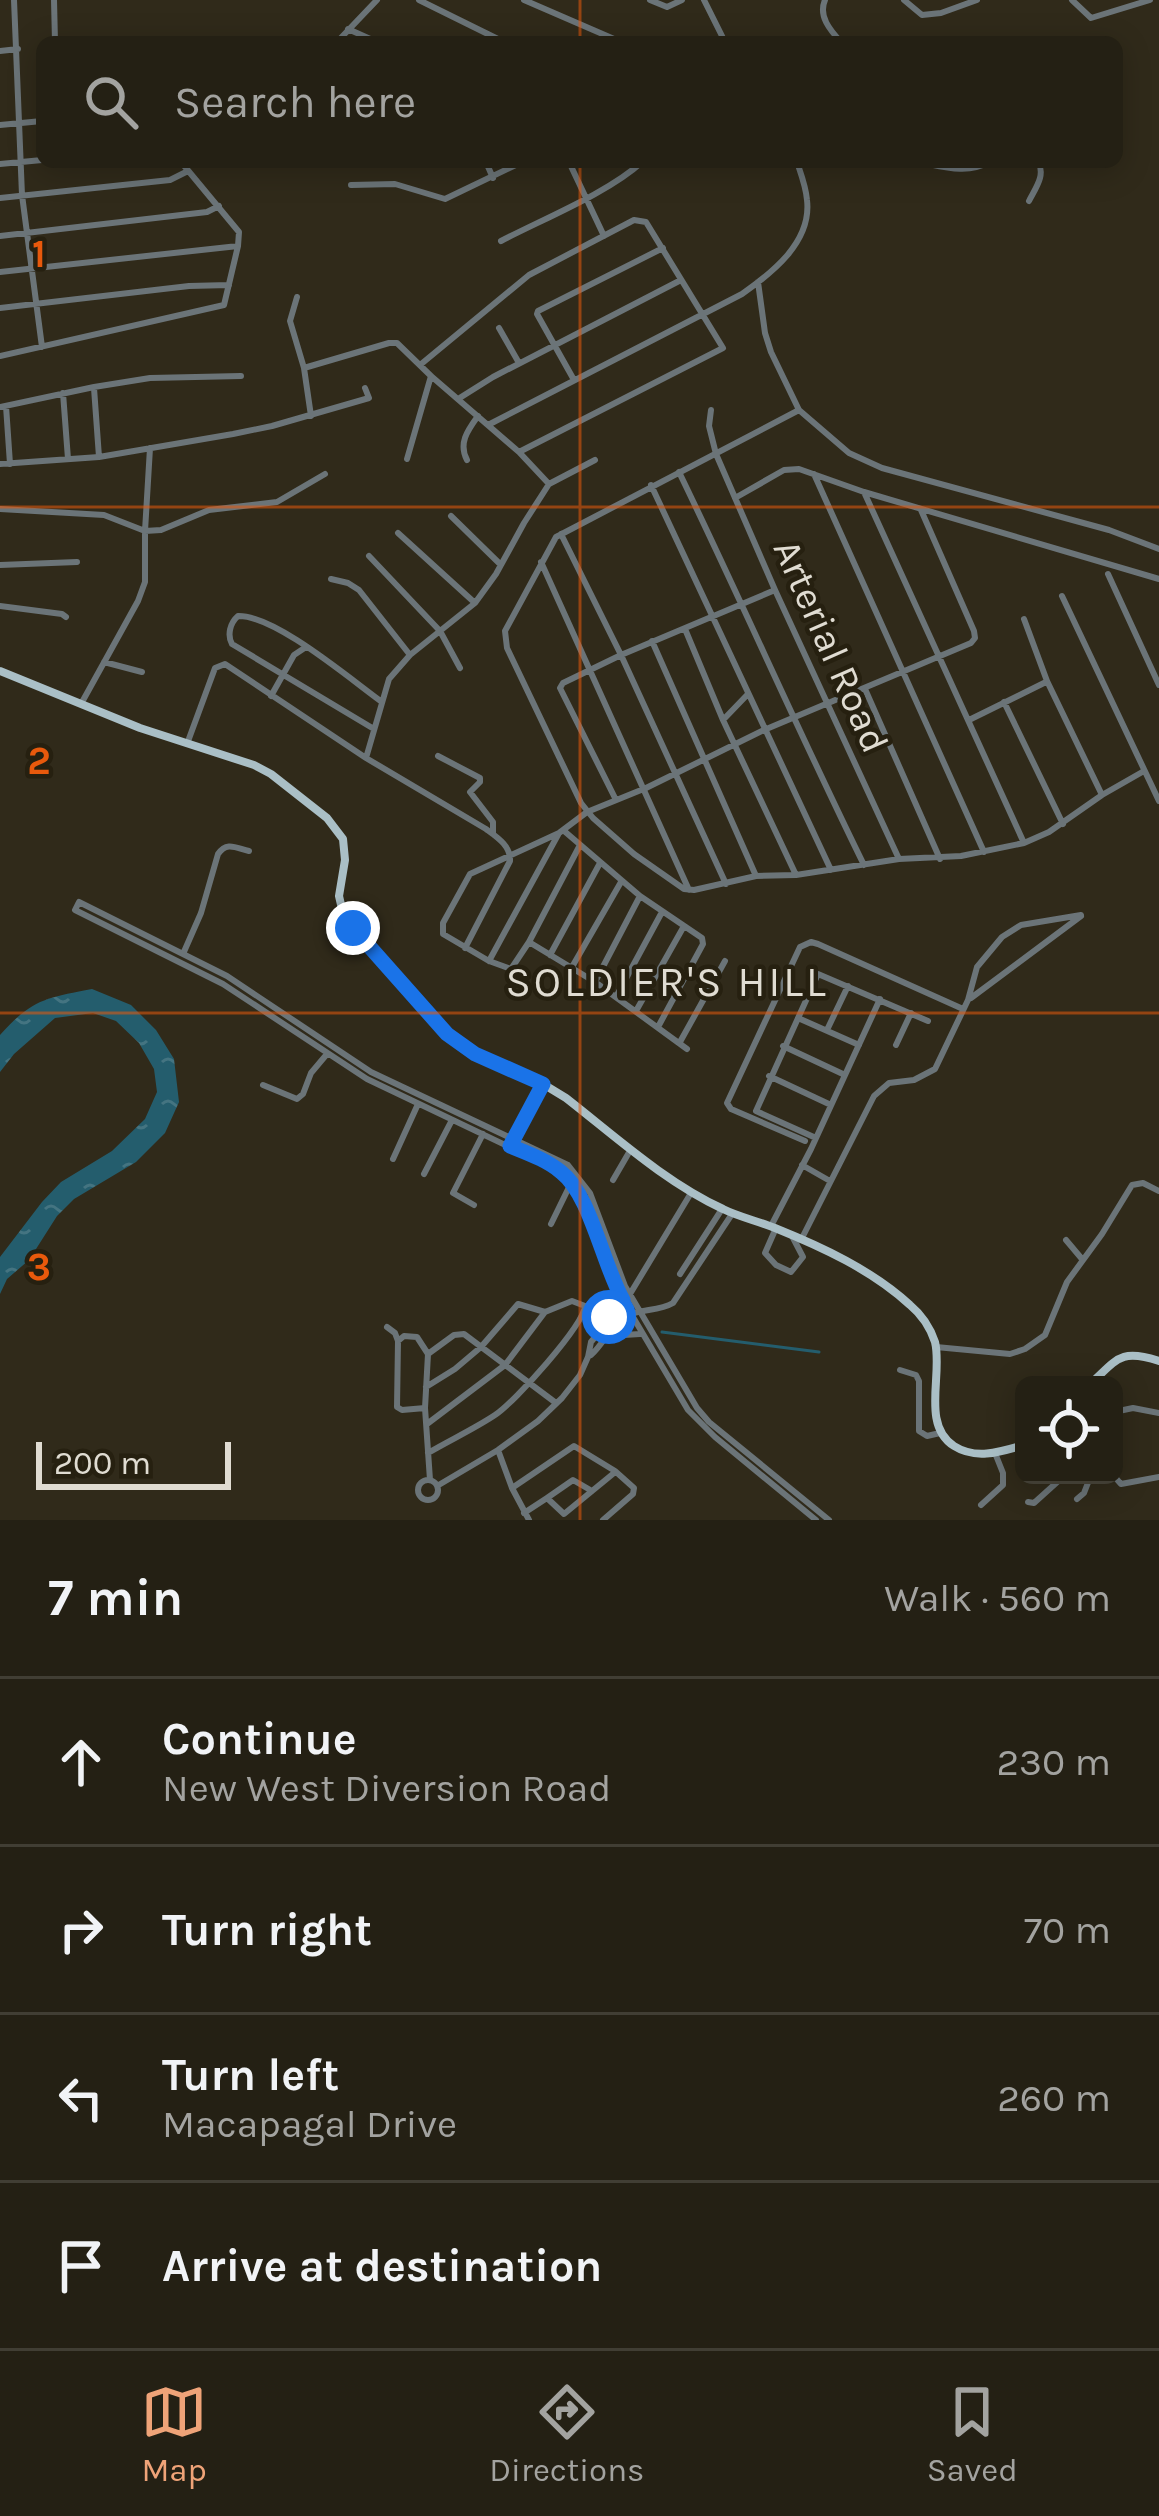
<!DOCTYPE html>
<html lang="en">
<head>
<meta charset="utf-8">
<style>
	body { margin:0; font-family:Karla,sans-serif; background:#2c281d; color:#f1f3f6 }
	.controls { position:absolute; right:36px; bottom:36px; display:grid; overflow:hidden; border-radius:18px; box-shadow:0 6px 30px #0003 }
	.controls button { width:108px; height:108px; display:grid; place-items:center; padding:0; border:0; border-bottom:3px solid #413e34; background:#242014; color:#f1f3f6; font:60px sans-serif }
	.scale { position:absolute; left:36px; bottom:30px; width:195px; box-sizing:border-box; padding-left:12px; border:6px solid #e0dcd2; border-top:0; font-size:33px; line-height:42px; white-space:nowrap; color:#e0dcd2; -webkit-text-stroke:9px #262010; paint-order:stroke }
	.stop { position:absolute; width:36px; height:36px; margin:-27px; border:9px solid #1a73e8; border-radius:50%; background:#fff }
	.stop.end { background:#1a73e8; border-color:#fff; box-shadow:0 3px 12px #0008 }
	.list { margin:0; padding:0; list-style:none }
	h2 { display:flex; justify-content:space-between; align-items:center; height:156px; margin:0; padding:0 48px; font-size:51px }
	h2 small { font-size:39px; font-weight:400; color:#a3a3a0 }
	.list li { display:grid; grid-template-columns:78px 1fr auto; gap:36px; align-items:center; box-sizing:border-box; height:168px; padding:0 48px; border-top:3px solid #413e34 }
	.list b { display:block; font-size:45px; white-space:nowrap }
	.list p { margin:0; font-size:39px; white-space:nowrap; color:#a3a3a0 }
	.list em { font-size:39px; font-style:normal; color:#a3a3a0 }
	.icon { flex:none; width:66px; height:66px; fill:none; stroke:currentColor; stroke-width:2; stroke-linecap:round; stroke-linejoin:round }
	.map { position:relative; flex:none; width:1159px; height:1520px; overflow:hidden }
	.search { position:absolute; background:#242014; box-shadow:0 6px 30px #0003; left:36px; right:36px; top:36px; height:132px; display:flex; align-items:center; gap:30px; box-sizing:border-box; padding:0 42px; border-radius:18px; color:#a3a3a0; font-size:45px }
	.sheet { height:828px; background:#242014 }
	nav { display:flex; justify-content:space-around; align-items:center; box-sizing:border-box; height:168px; border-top:3px solid #413e34; background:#242014; font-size:33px; color:#a3a3a0 }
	nav a { display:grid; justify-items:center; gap:6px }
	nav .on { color:#efa378 }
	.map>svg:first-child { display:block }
	.water { fill:url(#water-ripples) }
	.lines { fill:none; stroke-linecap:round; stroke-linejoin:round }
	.stream { stroke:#245d6d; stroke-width:3 }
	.minor { stroke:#6b7478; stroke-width:6 }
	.major { stroke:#aabfc6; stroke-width:8 }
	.route { stroke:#1a73e8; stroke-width:15 }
	.grid { fill:none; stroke:#e8590c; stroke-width:3; stroke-opacity:0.55 }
	.labels { text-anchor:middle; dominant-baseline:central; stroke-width:9; stroke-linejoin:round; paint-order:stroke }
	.street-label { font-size:39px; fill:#e0dcd2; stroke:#262010 }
	.neighbourhood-label { font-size:42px; letter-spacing:3px; fill:#e0dcd2; stroke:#262010 }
	.grid-label { font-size:39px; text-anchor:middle; font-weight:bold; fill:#e8590c; stroke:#262010; stroke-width:9; stroke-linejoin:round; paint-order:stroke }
</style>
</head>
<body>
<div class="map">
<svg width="1159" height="1520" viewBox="0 0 1159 1520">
	<defs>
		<pattern id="water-ripples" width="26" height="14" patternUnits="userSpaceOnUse" patternTransform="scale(3)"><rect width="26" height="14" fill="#245d6d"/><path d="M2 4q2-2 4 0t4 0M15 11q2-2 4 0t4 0" fill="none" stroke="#447481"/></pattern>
	</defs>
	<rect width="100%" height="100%" fill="#302a1a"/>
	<path class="water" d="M 92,989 L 131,1005 L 156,1030 L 174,1059 L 179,1102 L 165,1133 L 136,1162 L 74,1199 L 57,1216 L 29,1260 L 7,1279 L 0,1294 L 0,1257 L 42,1202 L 61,1182 L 112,1151 L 145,1119 L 157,1092 L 154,1069 L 139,1043 L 116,1021 L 93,1013 L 55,1018 L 14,1054 L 0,1072 L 0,1035 C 32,999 46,998 92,989 Z"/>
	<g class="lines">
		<path class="stream" d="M 662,1332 L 819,1352"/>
		<path class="minor" d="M 14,0 L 22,195 L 42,347
			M 54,0 L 55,42
			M 419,0 L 504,42
			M 524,0 L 621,42
			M 650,0 L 667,7 L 682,0
			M 704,0 L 725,42
			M 825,0 C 818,16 830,30 841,42
			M 904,0 L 922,15 L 941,13 L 977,0
			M 1072,0 L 1091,18 L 1150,0
			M 348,29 L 377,42
			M 337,42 L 377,0
			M 0,51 L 18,49
			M 0,125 L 42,121
			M 486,162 L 493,178
			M 569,162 L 604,236
			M 919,162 C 941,166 968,175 988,162
			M 0,164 L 42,160
			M 351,185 L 395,184 L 445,199 L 522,162
			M 0,198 L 170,180 L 188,171
			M 1029,201 C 1035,189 1046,175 1038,162
			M 0,236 L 207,212 L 219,206
			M 501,241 C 543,219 608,193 642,162
			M 0,272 L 238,246
			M 758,282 L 765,333 L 771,352 L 799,410 L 556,537 L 505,631 L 507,648 L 581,803 L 593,818 L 634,854 L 684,889 L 694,890 L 756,876 L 796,875 L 899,859 L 961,856 L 1024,843 L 1049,832 L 1102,795 L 1144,771
			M 297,297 L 290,321 L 304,368 L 311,416
			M 0,308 L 189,286 L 229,285
			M 499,328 L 519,363
			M 0,356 L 224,305 L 238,246 L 239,232 L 181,162
			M 420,365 L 529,275 L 634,220 L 646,222 L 723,348 L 519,452
			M 304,368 L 389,343 L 397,343 L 431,376 L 519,452 L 549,484
			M 574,380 L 537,314 L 538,311 L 663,248
			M 94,388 L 99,457
			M 63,393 L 68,459
			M 458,399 L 493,377 L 681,280
			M 6,406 L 10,464
			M 0,407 L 94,387 L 150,378 L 241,376
			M 711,410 L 709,426 L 716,454 L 775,590 L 899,859
			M 799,410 L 849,453 L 882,468 L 1109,530 L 1159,549
			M 488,425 L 742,294 C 772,273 812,242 807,200 C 806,187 801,174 797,162
			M 407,459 L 431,376
			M 467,460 C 458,443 468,430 478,416
			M 0,464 L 99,457 L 233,434 L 272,426 L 369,398 L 365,388
			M 679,472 C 742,602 800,735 864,865
			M 814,474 L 984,852
			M 651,485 L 831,870
			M 864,492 L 1024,843
			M 735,498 L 784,470 L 799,469 L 864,492 L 1159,579
			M 0,509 L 104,515 L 145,531 L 161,530 L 209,510 L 277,502 L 325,474
			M 451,516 L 501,565
			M 398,533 L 475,603
			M 561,534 L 621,655 L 726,884
			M 369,556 L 440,631 L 460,668
			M 541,562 L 689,890
			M 0,565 L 77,562
			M 1108,574 L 1159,685
			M 331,579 L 348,583 L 359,590 L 410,655
			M 1062,596 L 1159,801
			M 0,606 L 62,614 L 66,617
			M 1024,619 L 1047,681 L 1102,795
			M 685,629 L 723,720 L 796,875
			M 652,641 L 756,876
			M 104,662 L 142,672
			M 865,689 L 940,859
			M 271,696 L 294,655 L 306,647
			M 1004,702 L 1063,824
			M 81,704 L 138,601 L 145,582 L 145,531 L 150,448
			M 723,720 L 748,694
			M 969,720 L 1046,682
			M 374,729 L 232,644 C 227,635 230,623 238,616 C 275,615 350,679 382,702
			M 187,744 L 215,668 L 225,664 L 366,758 L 486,829 C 497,837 511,846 510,861 L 465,948
			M 438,756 L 480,778 L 480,782 L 470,792 L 493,822 L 493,834
			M 366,758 L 389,679 L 410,655 L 475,603 L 496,574 L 524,523 L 549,484 L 595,460
			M 616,800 L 560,688 L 563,683 L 621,655 L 775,590
			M 563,830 L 640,896 L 702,938 L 703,944 L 658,1027
			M 580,845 L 529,942 L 511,969 L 489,961 L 443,934 L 443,923 L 470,874 L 559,833 L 587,812 L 646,788 L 764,730 L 971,643 L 975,638 L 974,631 L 921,510
			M 529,942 L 595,982 L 687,1049
			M 183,954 L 201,913 L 218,854 C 227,841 236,848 249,851
			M 550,955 L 600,863
			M 489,961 L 559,833
			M 572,967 L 621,882
			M 595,982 L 640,896
			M 616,997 L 662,912
			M 971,998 L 1081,916
			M 636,1011 L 684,926
			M 798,1018 L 859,1045
			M 827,1030 L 848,986
			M 680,1042 L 725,961
			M 896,1045 L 911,1013
			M 783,1046 L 845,1075
			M 769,1076 L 831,1105
			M 263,1085 L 297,1099 L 303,1094 L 311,1073 L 327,1054
			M 816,1138 L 756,1111 L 818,974 L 928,1021
			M 513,1139 L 543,1084
			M 805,1141 L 731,1109 L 727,1103 L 800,947 L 811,942 L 818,944 L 963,1009
			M 393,1159 L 418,1104
			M 802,1165 L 830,1181
			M 424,1174 L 452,1120
			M 613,1180 L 631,1149
			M 474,1205 L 453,1193 L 483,1134
			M 551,1224 L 572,1181
			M 771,1226 L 811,1149 L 880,999
			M 776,1228 L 765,1253 L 776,1265 L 791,1272 L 803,1257 L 792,1236
			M 801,1240 L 874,1096 L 889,1083 L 914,1080 L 935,1069 L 968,1000 L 977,967 L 1002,937 L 1021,925 L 1081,915
			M 1066,1240 L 1082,1259
			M 680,1274 L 722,1209
			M 387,1327 L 395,1333 L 398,1341 L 397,1407 L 402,1410 L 425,1408
			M 608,1336 L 640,1334
			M 398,1341 L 404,1336 L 417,1337 L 428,1354 L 425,1408 L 430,1480
			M 936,1347 L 1010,1354 L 1025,1349 L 1045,1335 L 1067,1282 L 1102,1234 L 1132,1185 L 1143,1183 L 1159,1191
			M 428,1354 L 454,1335 L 464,1334 L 556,1403
			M 591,1355 C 604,1344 610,1325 625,1317 C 639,1308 658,1312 673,1303 L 732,1214
			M 900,1370 L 916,1375 L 919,1381 L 919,1431 L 927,1436 L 940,1433
			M 426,1387 L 455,1369 L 481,1347 L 518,1304 L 545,1312 L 572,1301 L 585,1306 C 583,1326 515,1402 495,1415 C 474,1429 450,1440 428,1453
			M 1114,1412 L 1133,1408 L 1159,1413
			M 427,1424 L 505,1365 L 545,1312
			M 498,1450 L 512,1488 L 529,1520
			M 1113,1475 L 1121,1484 L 1159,1477
			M418 1490a10 10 0 1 1 20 0a10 10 0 1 1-20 0Z
			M 437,1486 L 498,1450 L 538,1421 L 562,1398 L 580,1375 L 588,1357 L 591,1342 L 630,1294 L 691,1193
			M 512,1488 L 574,1446 L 615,1471 L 634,1488 L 633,1494 L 603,1520
			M 547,1498 L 573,1480 L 592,1491
			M 1077,1499 L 1084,1493 L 1091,1475
			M 1028,1502 L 1034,1503 L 1065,1475
			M 981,1505 L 1003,1485 L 1003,1473 L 995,1453
			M 524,1513 L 547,1498 L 564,1514 L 614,1473
			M 816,1520 L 715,1437 L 688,1410 L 617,1290 L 582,1197 L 562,1172 L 367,1079 L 223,984 L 75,910 L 79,902 L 227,976 L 371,1072 L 568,1165 L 590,1193 L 625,1286 L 697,1408 L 709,1422 L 829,1520"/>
		<path class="major" d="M 0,671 L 140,728 L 254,765 L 271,774 L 327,818 L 343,839 L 345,860 L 339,896 L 342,909 L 353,928 L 447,1034 L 475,1054 L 543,1084 L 566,1098 C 616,1137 665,1182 723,1209 C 739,1217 758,1221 775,1228 C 822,1247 872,1270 910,1305 C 922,1315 930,1327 935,1342 C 943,1374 921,1425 954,1446 C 976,1460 1000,1452 1024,1445
			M 1089,1385 C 1117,1360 1119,1348 1159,1361"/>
	</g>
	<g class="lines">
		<path class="route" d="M 353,928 L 447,1034 L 475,1054 L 543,1084 L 510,1146 C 527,1153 547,1160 561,1172 C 590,1194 603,1265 623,1300 L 609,1317"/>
	</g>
	<path class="grid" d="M 580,0 L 580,42M 580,162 L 580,1520M 0,507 L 1159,507M 0,1013 L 1159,1013"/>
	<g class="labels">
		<g class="street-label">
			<text transform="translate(831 646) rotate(66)">Arterial Road</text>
		</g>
		<g class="neighbourhood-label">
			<text x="667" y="982">SOLDIER'S HILL</text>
		</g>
	</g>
	<g class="grid-label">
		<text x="39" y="267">1</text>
		<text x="39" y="774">2</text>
		<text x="39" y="1280">3</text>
	</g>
</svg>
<div class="controls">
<button><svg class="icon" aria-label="locate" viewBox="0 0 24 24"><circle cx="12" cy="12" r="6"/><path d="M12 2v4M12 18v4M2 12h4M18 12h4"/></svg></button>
</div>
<div class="scale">200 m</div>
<div class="stop" style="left:609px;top:1317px"></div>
<div class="stop end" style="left:353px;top:928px"></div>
<div class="search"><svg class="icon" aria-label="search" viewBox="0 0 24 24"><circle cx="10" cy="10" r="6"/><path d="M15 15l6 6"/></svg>Search here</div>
</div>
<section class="sheet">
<h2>7 min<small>Walk · 560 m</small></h2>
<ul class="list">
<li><svg class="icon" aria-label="ahead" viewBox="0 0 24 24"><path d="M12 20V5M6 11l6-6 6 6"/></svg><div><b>Continue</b><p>New West Diversion Road</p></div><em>230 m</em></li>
<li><svg class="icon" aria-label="right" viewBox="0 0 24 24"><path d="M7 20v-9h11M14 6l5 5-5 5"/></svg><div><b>Turn right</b></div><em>70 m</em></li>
<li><svg class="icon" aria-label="left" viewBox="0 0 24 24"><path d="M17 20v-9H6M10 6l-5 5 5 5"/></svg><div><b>Turn left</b><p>Macapagal Drive</p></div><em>260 m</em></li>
<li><svg class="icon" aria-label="arrive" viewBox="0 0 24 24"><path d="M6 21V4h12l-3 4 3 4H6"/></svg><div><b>Arrive at destination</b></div></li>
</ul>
</section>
<nav>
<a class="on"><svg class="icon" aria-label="map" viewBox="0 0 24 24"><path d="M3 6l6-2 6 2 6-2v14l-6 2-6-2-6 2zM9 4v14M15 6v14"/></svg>Map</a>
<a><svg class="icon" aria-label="directions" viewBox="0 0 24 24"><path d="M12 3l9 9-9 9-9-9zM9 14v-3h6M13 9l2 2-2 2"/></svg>Directions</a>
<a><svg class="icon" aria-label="saved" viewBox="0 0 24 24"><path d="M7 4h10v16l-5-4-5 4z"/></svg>Saved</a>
</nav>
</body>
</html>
